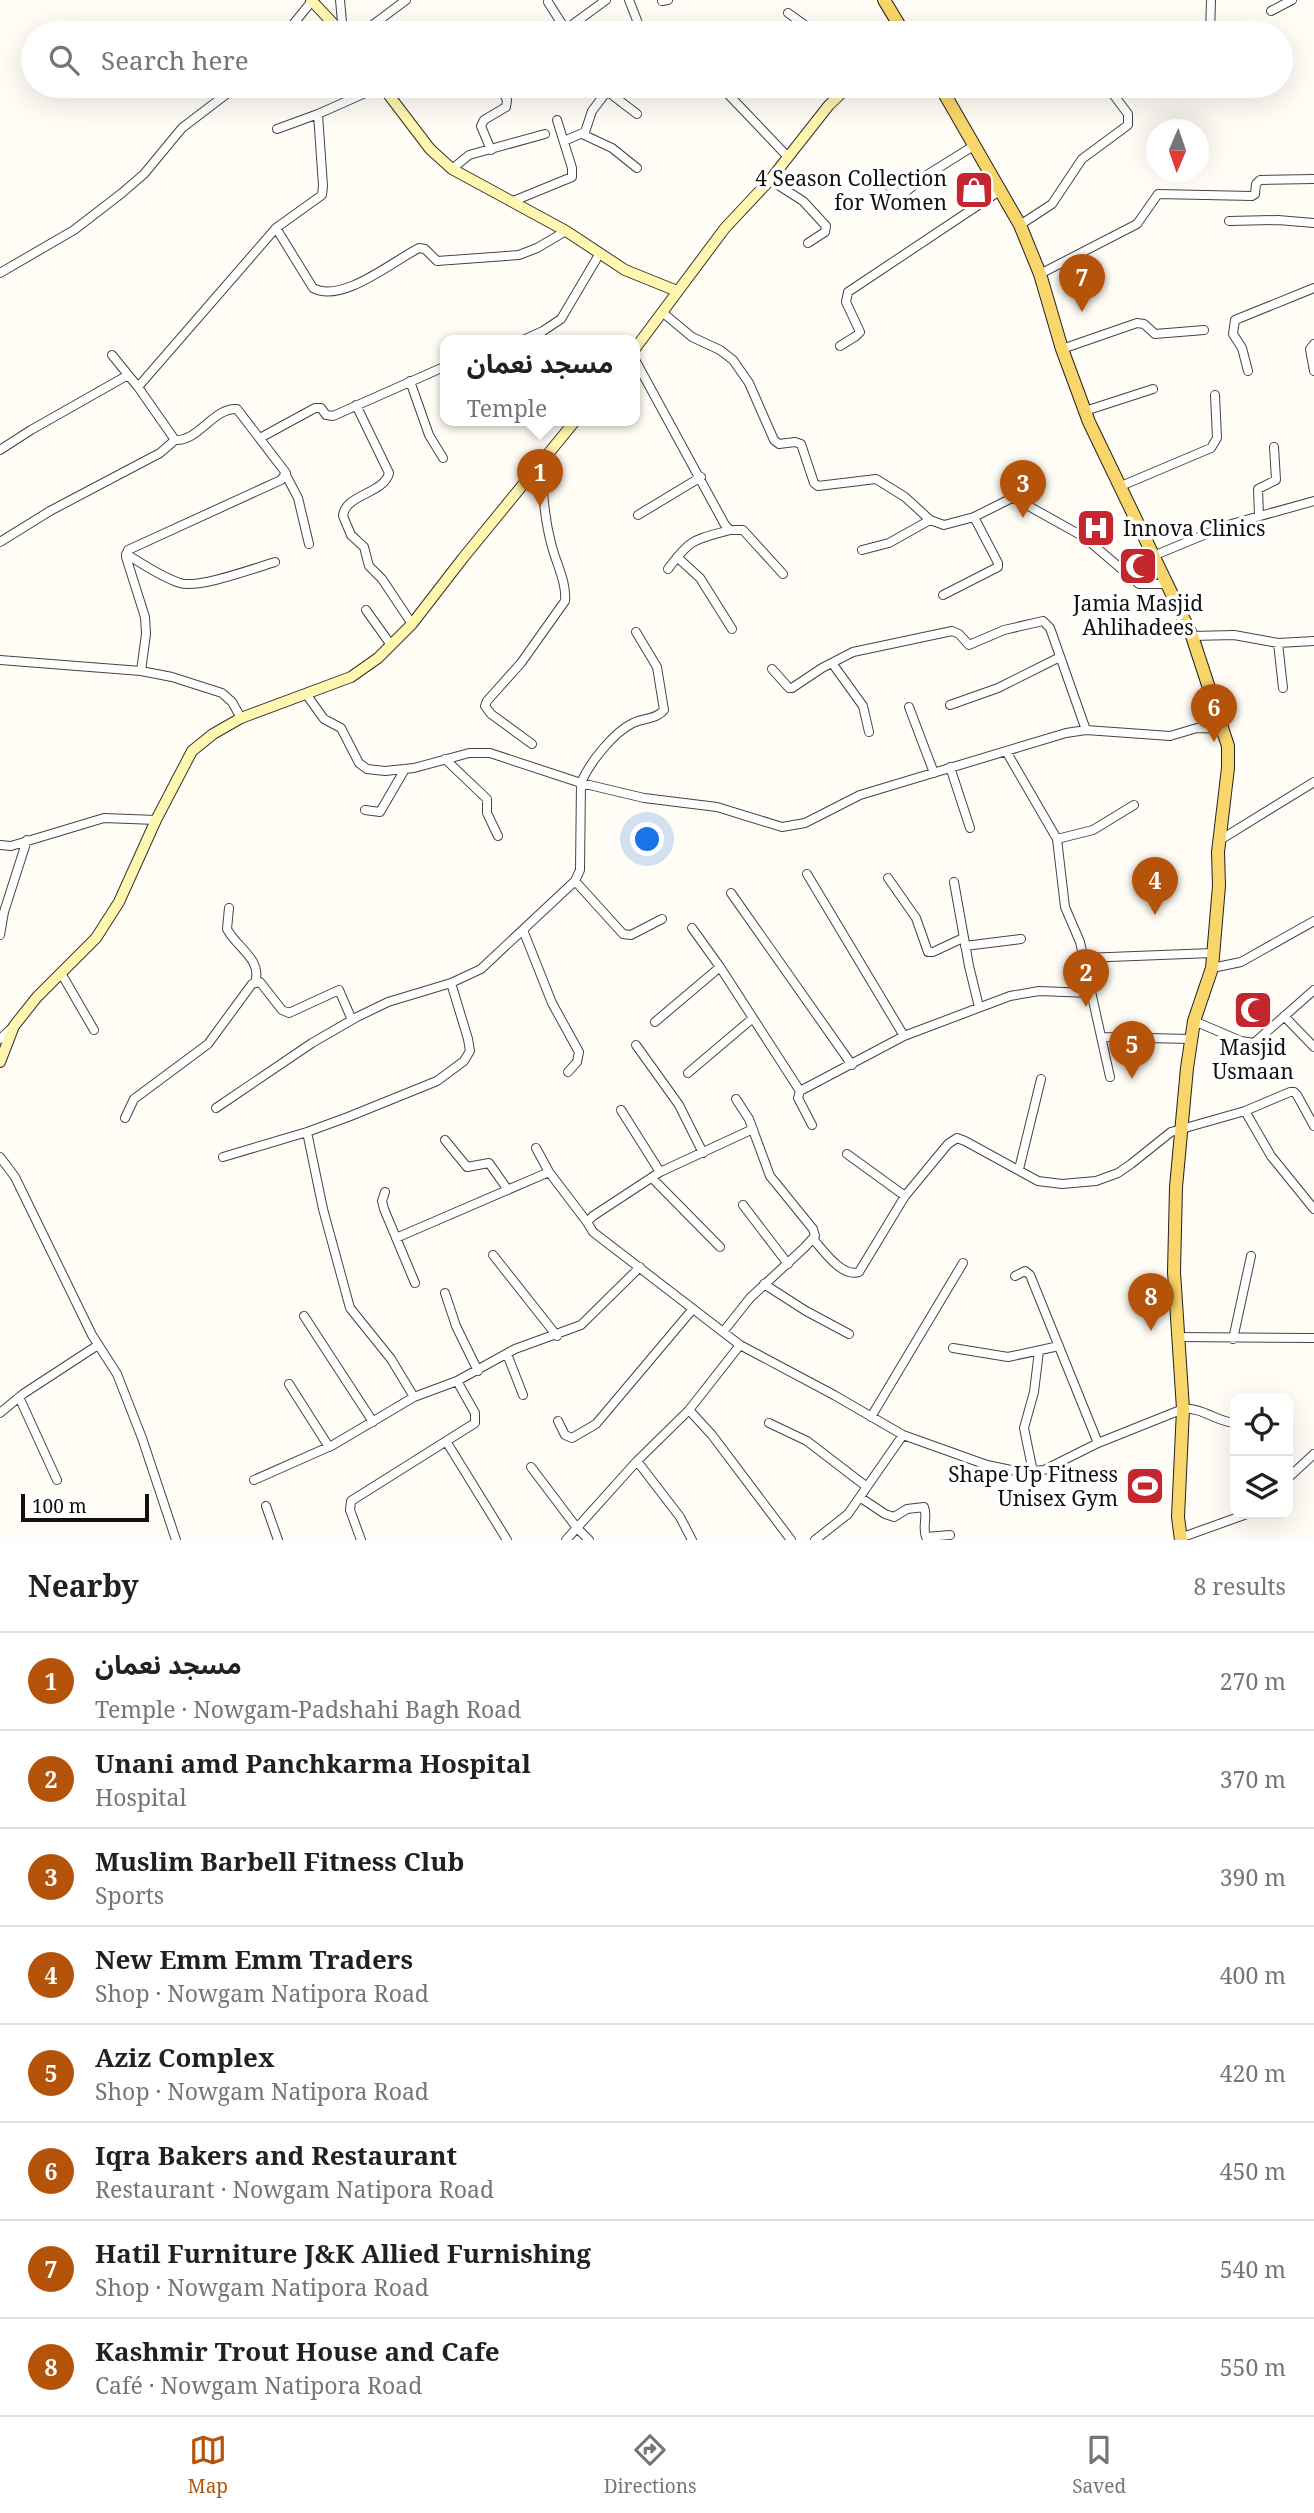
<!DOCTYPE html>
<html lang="en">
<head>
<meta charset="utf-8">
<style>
	body { margin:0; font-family:"Noto Serif","Noto Sans Arabic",serif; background:#f6f6f6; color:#202124 }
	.controls { position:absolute; right:21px; bottom:21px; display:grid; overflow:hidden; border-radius:14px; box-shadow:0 7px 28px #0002 }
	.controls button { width:63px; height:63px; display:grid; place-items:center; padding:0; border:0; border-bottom:2px solid #e0e0e0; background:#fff; color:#202124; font:35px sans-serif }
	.compass { position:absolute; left:1146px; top:119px; width:63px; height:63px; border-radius:50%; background:#fff; box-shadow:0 7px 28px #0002; rotate:182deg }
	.scale { position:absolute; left:21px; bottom:18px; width:128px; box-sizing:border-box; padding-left:7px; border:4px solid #111; border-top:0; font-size:19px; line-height:24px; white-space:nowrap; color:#111; -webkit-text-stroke:5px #fff; paint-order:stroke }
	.you { position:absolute; left:648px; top:840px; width:24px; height:24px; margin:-18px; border:5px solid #fff; border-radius:50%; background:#1a73e8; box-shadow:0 0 0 10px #1a73e833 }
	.badge { display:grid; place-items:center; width:46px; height:46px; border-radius:50%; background:#b45309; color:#fff; font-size:23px; font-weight:700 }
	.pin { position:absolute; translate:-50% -58px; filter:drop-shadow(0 2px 4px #0008) }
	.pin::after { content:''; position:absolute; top:37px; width:24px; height:21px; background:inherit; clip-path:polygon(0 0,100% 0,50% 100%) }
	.popup { position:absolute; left:440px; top:335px; width:200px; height:91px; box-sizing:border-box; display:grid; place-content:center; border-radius:14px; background:#fff; filter:drop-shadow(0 2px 5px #0005); font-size:23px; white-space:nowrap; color:#757577 }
	.popup b { font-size:26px; color:#202124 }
	.popup::after { content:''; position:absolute; left:50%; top:100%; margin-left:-14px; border:14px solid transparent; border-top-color:#fff }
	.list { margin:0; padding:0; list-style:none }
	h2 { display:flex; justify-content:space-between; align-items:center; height:91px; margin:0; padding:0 28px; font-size:30px }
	h2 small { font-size:23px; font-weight:400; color:#757577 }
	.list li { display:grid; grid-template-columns:46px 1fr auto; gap:21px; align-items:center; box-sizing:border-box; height:98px; padding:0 28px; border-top:2px solid #e0e0e0 }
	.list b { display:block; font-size:26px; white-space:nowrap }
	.list p { margin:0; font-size:23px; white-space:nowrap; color:#757577 }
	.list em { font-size:23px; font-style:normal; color:#757577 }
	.icon { flex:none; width:38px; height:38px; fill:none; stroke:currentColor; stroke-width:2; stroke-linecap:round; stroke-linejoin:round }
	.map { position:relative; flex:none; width:1314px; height:1540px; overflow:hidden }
	.search { position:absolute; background:#fff; box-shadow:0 7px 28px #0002; left:21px; right:21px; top:21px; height:77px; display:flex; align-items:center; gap:18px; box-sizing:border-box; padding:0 24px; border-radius:38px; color:#757577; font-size:26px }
	.sheet { height:875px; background:#fff }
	nav { display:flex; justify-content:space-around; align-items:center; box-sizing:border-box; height:98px; border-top:2px solid #e0e0e0; background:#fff; font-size:19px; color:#757577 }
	nav a { display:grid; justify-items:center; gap:4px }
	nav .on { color:#b45309 }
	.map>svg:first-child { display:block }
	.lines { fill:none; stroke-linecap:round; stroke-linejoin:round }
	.street-casing { stroke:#444; stroke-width:10 }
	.secondary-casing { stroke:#333; stroke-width:12 }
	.primary-casing { stroke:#222; stroke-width:14 }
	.street { stroke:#fff; stroke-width:8 }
	.secondary { stroke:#fff6b0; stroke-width:10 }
	.primary { stroke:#f9d66b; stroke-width:12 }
	.labels { text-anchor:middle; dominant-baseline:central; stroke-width:7; stroke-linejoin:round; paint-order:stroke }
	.poi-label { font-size:21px; fill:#111; stroke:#fff; text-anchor:end }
</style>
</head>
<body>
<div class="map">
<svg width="1314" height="1540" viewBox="0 0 1314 1540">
	<rect width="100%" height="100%" fill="#fffdf5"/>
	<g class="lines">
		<g class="street-casing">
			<path id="street" d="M 340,0 L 343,33
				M 629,0 L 638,23
				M 662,1 L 668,0
				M 548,2 L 567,32
				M 1271,11 L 1292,0
				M 788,13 L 816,33
				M 565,30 L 606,0
				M 286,33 L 312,1
				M 362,33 L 406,0
				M 507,33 L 511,30
				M 1210,33 L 1211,0
				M 700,86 L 706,86
				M 723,86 L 727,93 L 788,157
				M 607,91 L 637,114
				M 277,129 L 318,114 L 381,86
				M 582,134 L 612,148 L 637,168
				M 564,141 L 585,132 L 592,111 L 611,86
				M 491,150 L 481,126 L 484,120 L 506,107 L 507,100 L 499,86
				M 452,169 L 469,155 L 545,134
				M 878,173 L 894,192 L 904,193 L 927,175 L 975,145
				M 770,180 L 803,201 L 826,226 L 825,232 L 808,243
				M 511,202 L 572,177 L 572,168 L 557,120
				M 1229,221 L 1278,220 L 1314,223
				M 1020,225 L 1052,204 L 1082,159 L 1128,125 L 1128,114 L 1107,86
				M 276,228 L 313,288 C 342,304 393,261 419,248 L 425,249 L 437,261 L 519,255 L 537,248 L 566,231
				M 0,273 L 74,230 L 122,193 L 144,174 L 182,128 L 237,86
				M 1040,274 L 1137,224 L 1158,194 L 1252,196 L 1255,194 L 1256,184 L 1260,180 L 1314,179
				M 662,312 L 692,337 L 720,350 L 733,360 L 749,383 L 774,440 L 779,444 L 795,442 L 801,444 L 814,483 L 818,486 L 876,479 L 905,497 L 930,520 L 944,525 L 974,517 L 1010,499 L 1016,499 L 1084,537 L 1139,584 L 1166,584
				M 521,341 L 543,331 L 561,319 L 600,253
				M 1314,344 L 1310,349 L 1314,371
				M 840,346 L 856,336 L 860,332 L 846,302 L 848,292 L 1001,190
				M 1062,349 L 1137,323 L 1144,324 L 1155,334 L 1204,330
				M 112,355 L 138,387 L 175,440 C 198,442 214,407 237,409 L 286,473 L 281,480 L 128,550 L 126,557 L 145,617 L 146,634 L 141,671
				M 634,358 L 725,525 L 730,530 L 743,530 L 783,574
				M 1248,371 L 1242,348 L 1233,334 L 1235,320 L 1314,288
				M 410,381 L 429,435 L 443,458
				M 138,387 L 276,228 L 322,195 L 323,186 L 318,114
				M 356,405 L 389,473 C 384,494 345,494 343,516 L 351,535 L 364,547 L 369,566 L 382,579 L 412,624
				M 1085,411 L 1153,389
				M 260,438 L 315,408 L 321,408 L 326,415 L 333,416 L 446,366
				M 0,450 L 31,430 L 128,375
				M 286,475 L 298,498 L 309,544
				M 1121,486 L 1211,448 L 1217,438 L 1215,395
				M 638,515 L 701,477
				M 1259,515 L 1258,489 L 1276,480 L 1274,447
				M 0,542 L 50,511 L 160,453 L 175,440
				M 862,550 L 889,543 L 930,520
				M 126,554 C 143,564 161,577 180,583 C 198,589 255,568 275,562
				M 1153,556 L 1228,525 L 1314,501
				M 677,557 L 700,578 L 732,629
				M 668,569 C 691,538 694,540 730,530
				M 943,595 L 998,567 L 998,563 L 974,517
				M 366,610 L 391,645
				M 1192,636 L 1234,635 L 1278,643 L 1314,641
				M 1278,643 L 1283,688
				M 0,660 L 141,671 L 172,677 L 222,693 L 232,702 L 241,718
				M 832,663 L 863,706 L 869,732
				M 772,669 L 789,688 L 792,688 L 822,668 L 853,652 L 952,631 L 959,634 L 969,645 L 1004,630 L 1043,621 L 1050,628 L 1086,730
				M 306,694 L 324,719 L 341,728 L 359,763 L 367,769 L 385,771 L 414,768 L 469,753 L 490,753 L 581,783 L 644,798 L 717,807 L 782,827 L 805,823 L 860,795 L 1066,733 L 1086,730 L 1170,736 L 1197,728 L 1223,729
				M 950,705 L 998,688 L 1060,657
				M 909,707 L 934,773
				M 532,744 L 491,714 L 485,706 L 487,701 L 521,663 L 565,601 C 567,582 555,561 551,543 C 544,516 542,489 542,461
				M 1006,751 L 1057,839 L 1065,907 L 1080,942 L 1110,1077
				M 445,759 L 487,799 L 487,813 L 498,836
				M 950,767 L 970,828
				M 365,810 L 380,812 L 405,769
				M 1057,839 L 1093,830 L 1134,805
				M 1220,840 L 1314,782
				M 0,845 L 11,846 L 104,818 L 156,820
				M 807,874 L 904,1036
				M 888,878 L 916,918 L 928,952 L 933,952 L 963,938
				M 575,881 L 623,934 L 631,935 L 662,919
				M 954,882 L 969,966 L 979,1007
				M 731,893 L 852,1065
				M 229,908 L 227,929 C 236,947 263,960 255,982
				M 692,928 L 720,967 L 800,1091
				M 523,930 L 552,1003 L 579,1052 L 577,1062 L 568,1072
				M 0,935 L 4,912 L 27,840
				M 965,946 L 1021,939
				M 1084,958 L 1212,953
				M 1212,968 L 1241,962 L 1314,921
				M 61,973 L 94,1030
				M 1284,1016 L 1314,1047
				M 1194,1021 L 1241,1041 L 1254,1043 L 1314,990
				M 655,1022 L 720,967
				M 1101,1037 L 1191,1039
				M 0,1039 L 13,1027
				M 636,1045 L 679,1105 L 703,1153
				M 688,1073 L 753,1018
				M 216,1108 L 312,1043 L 357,1017 L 388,1002 L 451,983 L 481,969 L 575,881 L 580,870 L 581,783 C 589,763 614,732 633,723 C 644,718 657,719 664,710 L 657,667 L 636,632
				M 621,1110 L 660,1172
				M 1245,1111 L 1271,1156 L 1314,1209
				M 125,1118 L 134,1099 L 208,1044 L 252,984 L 260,982 L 282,1010 L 289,1013 L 339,990 L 352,1020
				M 812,1125 L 798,1098 L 800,1091 L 904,1036 L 1010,996 L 1039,991 L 1090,993
				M 753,1129 L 660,1172 L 593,1216 L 587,1222 L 593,1232 L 740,1345 L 834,1395 L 903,1435 L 987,1465 L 1021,1472 L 1044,1470 L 1098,1443 L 1183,1409 C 1202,1407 1217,1422 1235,1423
				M 307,1132 L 323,1209 L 350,1308 L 391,1359 L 414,1397
				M 445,1140 L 467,1167 L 489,1163 L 508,1190
				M 536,1148 L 549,1172 L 587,1222
				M 847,1154 L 905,1196
				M 0,1157 L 15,1177 L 92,1335 L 117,1374 L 142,1438 L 176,1540
				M 223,1157 L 307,1132 L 348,1117 L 437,1081 L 464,1061 L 470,1051 L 468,1039 L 451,983
				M 1019,1169 L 1041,1079
				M 652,1178 L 720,1247
				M 385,1192 L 382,1201 L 384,1209 L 415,1283
				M 743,1205 L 788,1264
				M 396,1238 L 549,1172
				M 813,1239 C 823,1250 842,1278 859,1272 L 905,1196 L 948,1144 L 957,1138 L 965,1141 L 1038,1181 L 1062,1184 L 1096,1181 L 1118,1173 L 1131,1164 L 1171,1132 L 1245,1111 L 1290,1092 L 1294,1092 L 1297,1095 L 1314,1126
				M 493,1255 L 557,1336
				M 1015,1276 L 1025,1271 L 1030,1275 L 1098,1443
				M 764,1284 L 806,1311 L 849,1334
				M 445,1293 L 456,1326 L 478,1371
				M 304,1316 L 373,1422
				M 723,1332 L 750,1298 L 804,1248 L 815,1236 L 813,1229 L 770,1176 L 749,1119 L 736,1099
				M 1177,1337 L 1314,1338
				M 1233,1339 L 1251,1256
				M 953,1348 L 1008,1357 L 1059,1346
				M 507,1354 L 523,1395
				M 289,1384 L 329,1447
				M 19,1397 L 57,1480
				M 689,1410 L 712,1435 L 791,1540
				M 0,1413 L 23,1394 L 98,1345
				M 871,1417 L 963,1263
				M 558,1421 L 565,1435 L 572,1438 L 596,1424 L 692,1310
				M 769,1423 L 807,1441 L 867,1487
				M 446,1441 L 507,1540
				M 637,1461 L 680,1517 L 692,1540
				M 531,1467 L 577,1528 L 589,1540
				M 1033,1472 L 1024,1428 L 1034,1392 L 1039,1351
				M 1288,1478 L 1314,1454
				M 254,1480 L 333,1445 L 414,1397 L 457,1381 L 515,1349 L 581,1325 L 640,1267
				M 861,1498 L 885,1514 L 894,1517 L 907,1509 L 924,1507 C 928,1516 922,1527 926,1537 L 950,1535
				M 266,1506 L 278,1540
				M 1180,1538 L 1247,1514
				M 361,1540 L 350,1510 L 351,1501 L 475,1423 L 475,1413 L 457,1381
				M 566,1540 L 637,1461 L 689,1410 L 740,1345
				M 815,1540 L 848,1514 L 903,1435"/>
		</g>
		<g class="secondary-casing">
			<path id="secondary" d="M 311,0 L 342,33
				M 382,86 L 430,149 L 452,169 L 566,231 L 625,270 L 677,291
				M 634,350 L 725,228 L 770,180 L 829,105 L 849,86
				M 0,1062 L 14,1026 L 37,997 L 96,938 L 119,902 L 156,820 L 192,751 L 213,734 L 241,718 L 351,677 L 378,658 L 412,624 L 463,558 L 575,421"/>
		</g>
		<g class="primary-casing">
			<path id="primary" d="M 884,0 L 904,33
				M 940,86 L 1020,225 L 1040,274 L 1062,349 L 1089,422 L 1192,636 L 1228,746 L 1228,768 L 1218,852 L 1219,886 L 1212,968 L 1194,1021 L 1187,1068 L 1176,1187 L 1174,1272 L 1183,1409 L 1178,1517 L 1181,1540"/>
		</g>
		<use href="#street" class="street"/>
		<use href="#secondary" class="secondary"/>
		<use href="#primary" class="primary"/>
	</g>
	<defs>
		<g id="shop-square" transform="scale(2.0125)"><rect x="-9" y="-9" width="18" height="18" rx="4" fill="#c4262e" stroke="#fff"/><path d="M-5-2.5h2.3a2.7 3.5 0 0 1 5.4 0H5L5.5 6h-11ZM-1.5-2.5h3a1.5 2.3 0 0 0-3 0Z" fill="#fff"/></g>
		<g id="hospital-square" transform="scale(2.0125)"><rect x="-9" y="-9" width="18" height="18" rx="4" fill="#c4262e" stroke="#fff"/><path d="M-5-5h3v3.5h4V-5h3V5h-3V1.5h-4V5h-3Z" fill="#fff"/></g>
		<g id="mosque-square" transform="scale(2.0125)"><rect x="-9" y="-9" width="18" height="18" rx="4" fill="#c4262e" stroke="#fff"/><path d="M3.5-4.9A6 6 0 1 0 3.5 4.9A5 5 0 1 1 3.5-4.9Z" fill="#fff"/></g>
		<g id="stadium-square" transform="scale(2.0125)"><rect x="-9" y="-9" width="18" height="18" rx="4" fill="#c4262e" stroke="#fff"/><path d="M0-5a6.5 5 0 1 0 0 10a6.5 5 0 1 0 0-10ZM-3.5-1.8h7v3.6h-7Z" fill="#fff"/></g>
	</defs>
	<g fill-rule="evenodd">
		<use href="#shop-square" x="974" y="190"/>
		<use href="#hospital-square" x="1096" y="528"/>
		<use href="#mosque-square" x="1138" y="566"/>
		<use href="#mosque-square" x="1253" y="1010"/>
		<use href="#stadium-square" x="1145" y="1486"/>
	</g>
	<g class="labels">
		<g class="poi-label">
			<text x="947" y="178">4 Season Collection<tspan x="947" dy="24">for Women</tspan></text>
			<text x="1123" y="528" text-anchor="start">Innova Clinics</text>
			<text x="1138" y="603" text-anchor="middle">Jamia Masjid<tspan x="1138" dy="24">Ahlihadees</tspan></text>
			<text x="1253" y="1047" text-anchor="middle">Masjid<tspan x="1253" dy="24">Usmaan</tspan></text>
			<text x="1118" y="1474">Shape Up Fitness<tspan x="1118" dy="24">Unisex Gym</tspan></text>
		</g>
	</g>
</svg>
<div class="controls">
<button><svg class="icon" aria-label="locate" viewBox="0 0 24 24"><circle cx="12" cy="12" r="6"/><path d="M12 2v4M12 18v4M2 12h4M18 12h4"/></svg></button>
<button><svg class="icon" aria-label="layers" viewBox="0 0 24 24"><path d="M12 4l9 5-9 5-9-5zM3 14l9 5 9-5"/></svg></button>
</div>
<svg class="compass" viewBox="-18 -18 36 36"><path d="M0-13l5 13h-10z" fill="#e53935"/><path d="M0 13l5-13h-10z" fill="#757577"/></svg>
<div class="scale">100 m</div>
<div class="you"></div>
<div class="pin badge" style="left:540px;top:507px">1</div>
<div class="popup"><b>مسجد نعمان</b>Temple</div>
<div class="pin badge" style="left:1086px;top:1007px">2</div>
<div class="pin badge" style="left:1023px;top:518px">3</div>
<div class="pin badge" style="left:1155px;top:915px">4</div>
<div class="pin badge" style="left:1132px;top:1079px">5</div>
<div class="pin badge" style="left:1214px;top:742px">6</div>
<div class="pin badge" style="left:1082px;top:312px">7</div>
<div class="pin badge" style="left:1151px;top:1331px">8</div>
<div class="search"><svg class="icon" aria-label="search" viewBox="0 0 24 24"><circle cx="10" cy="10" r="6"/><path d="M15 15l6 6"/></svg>Search here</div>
</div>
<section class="sheet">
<h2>Nearby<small>8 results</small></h2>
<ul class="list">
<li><span class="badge">1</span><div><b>مسجد نعمان</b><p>Temple · Nowgam-Padshahi Bagh Road</p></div><em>270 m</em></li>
<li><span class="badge">2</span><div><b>Unani amd Panchkarma Hospital</b><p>Hospital</p></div><em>370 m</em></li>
<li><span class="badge">3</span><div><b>Muslim Barbell Fitness Club</b><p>Sports</p></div><em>390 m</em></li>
<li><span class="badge">4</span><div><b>New Emm Emm Traders</b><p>Shop · Nowgam Natipora Road</p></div><em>400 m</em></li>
<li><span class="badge">5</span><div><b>Aziz Complex</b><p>Shop · Nowgam Natipora Road</p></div><em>420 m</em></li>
<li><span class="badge">6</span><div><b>Iqra Bakers and Restaurant</b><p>Restaurant · Nowgam Natipora Road</p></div><em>450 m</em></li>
<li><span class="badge">7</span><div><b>Hatil Furniture J&amp;K Allied Furnishing</b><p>Shop · Nowgam Natipora Road</p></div><em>540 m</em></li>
<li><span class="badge">8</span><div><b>Kashmir Trout House and Cafe</b><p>Café · Nowgam Natipora Road</p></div><em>550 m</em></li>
</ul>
</section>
<nav>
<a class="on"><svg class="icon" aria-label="map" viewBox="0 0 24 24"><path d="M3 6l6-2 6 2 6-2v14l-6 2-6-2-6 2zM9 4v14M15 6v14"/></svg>Map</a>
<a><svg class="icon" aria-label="directions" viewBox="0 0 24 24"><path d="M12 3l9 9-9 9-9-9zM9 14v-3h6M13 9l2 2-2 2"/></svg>Directions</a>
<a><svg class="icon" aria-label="saved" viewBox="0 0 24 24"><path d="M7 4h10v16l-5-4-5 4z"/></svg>Saved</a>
</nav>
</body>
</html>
